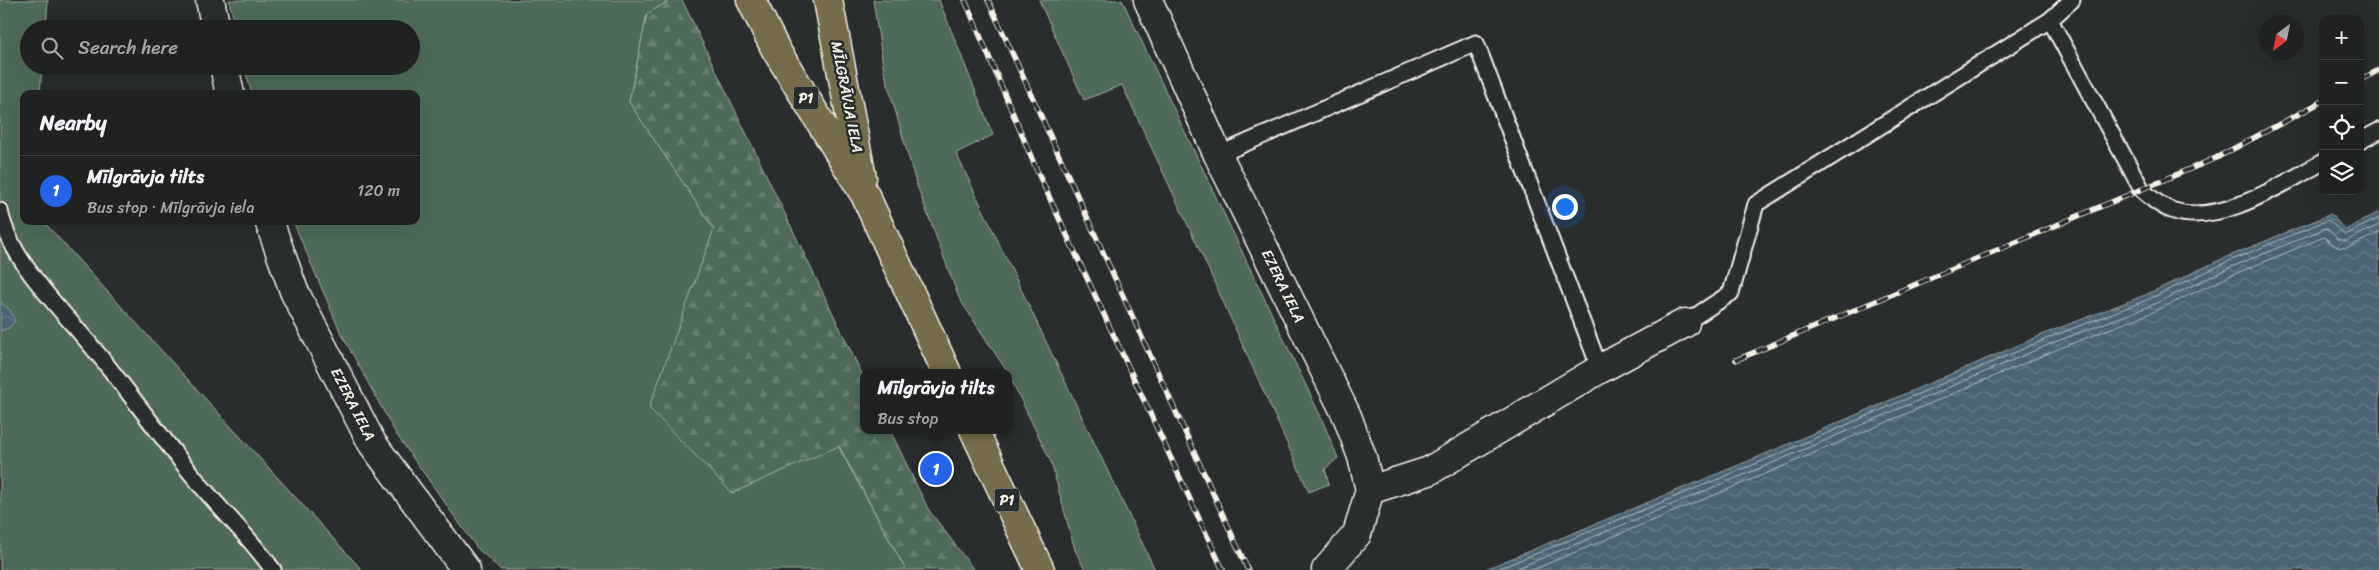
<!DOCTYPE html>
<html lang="en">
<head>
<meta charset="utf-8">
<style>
	body { margin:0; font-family:Sriracha,sans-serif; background:#282a2a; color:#f1f3f6 }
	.controls { position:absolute; right:15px; top:15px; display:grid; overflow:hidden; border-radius:10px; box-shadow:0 5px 20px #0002 }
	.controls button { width:45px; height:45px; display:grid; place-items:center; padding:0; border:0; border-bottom:1px solid #3d3f40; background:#202222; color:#f1f3f6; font:25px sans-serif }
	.compass { position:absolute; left:2259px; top:15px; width:45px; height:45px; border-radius:50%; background:#202222; box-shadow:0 5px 20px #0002; rotate:212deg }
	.you { position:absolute; left:1564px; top:206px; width:18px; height:18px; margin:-12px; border:4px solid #fff; border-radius:50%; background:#1a73e8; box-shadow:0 0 0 8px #1a73e833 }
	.badge { display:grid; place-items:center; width:32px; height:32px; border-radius:50%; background:#2563eb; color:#fff; font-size:16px; font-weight:700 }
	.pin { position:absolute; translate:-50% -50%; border:2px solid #fff; box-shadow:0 1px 5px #0006 }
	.popup { position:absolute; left:860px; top:369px; width:152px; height:65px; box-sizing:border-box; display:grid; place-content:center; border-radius:10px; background:#202222; filter:drop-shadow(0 1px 4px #0005); font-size:16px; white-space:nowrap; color:#a2a4a5 }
	.popup b { font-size:19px; color:#f1f3f6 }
	.popup::after { content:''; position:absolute; left:50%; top:100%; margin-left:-10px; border:10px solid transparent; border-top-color:#202222 }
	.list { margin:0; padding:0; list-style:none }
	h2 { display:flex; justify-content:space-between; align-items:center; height:65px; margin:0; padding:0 20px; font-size:21px }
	h2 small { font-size:16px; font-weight:400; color:#a2a4a5 }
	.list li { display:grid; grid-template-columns:32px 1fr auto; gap:15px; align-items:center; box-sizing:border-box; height:70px; padding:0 20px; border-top:1px solid #3d3f40 }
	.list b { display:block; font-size:19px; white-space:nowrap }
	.list p { margin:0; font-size:16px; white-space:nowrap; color:#a2a4a5 }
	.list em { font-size:16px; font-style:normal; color:#a2a4a5 }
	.icon { flex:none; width:28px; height:28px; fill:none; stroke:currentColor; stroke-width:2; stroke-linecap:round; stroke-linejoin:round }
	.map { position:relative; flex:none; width:2379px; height:570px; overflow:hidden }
	.search { position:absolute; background:#202222; box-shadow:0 5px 20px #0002; left:20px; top:20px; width:400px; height:55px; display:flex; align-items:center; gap:12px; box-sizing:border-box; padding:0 18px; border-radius:28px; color:#a2a4a5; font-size:19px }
	.panel { position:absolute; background:#202222; box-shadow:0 5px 20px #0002; left:20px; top:90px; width:400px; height:135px; border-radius:10px }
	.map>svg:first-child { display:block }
	.grass { fill:#506a59; stroke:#a2aea0 }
	.forest { fill:url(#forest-firs); stroke:#a2aea0 }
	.water { fill:url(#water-waves); stroke:#909ca1 }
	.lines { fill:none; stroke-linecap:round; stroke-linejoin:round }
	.shore { stroke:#b1b9b8; stroke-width:1 }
	.service-casing { stroke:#f4f1e8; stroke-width:19 }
	.minor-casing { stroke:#f4f1e8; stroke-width:31 }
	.tertiary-casing { stroke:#f4f1e8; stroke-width:31 }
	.primary-casing { stroke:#f4f1e8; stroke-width:31 }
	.service { stroke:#2a2d2e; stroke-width:15 }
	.minor { stroke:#2a2d2e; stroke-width:28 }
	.tertiary { stroke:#2a2d2e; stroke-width:28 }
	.primary { stroke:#746c4b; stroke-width:28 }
	.rail-casing { stroke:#f4f1e8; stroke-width:5.5 }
	.rail { stroke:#2a2d2e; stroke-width:4; stroke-dasharray:11; stroke-linecap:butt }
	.labels { text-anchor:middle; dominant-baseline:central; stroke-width:5; stroke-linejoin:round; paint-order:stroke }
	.shield { fill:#2a2d2e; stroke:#b7b6b0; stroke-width:1 }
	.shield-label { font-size:14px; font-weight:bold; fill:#f4f1e8 }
	.street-label { font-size:15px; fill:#f4f1e8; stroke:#2a2d2e }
</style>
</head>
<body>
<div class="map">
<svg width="2379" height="570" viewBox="0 0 2379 570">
	<defs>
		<pattern id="forest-firs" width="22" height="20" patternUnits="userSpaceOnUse" patternTransform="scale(1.25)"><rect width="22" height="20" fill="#506a59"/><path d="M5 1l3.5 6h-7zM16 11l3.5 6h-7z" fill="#6a8071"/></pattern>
		<pattern id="water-waves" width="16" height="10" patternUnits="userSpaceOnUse" patternTransform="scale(1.25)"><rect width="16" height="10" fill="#4d6471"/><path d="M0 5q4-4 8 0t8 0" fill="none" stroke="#677b85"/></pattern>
	</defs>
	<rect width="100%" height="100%" fill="#2a2d2e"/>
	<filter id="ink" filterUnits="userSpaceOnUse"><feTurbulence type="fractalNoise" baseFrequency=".02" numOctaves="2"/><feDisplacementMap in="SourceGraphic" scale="10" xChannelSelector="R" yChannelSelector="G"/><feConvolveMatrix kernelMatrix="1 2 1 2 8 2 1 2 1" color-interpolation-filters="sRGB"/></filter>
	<g filter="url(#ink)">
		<path class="grass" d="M 0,0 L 48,0 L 46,29 L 29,29 L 29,66 L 42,66 L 40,94 L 24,94 L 24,221 L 43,221 L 362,570 L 0,570 Z
			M 229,0 L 670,0 L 647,14 L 629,102 L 714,229 L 650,408 L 732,493 L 838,446 L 906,570 L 501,570 L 477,548 L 396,434 L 340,331 L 293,221 L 416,221 L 416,94 L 252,94 L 244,66 L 411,66 L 411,29 L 236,29 Z
			M 873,0 L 939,0 L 993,135 L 956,153 L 1155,570 L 1085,570 L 1075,550 L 1051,462 L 1008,373 L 959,298 L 916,183 L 884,71 Z
			M 1039,0 L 1122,0 L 1320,415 L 1338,458 L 1325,469 L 1329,484 L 1309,492 L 1202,255 L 1122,85 L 1084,100 Z"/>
		<path class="forest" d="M 670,0 L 682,0 L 863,376 L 864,430 L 890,430 L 928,509 L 974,570 L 906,570 L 839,446 L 732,493 L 649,408 L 714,229 L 629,102 L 647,14 Z"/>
		<path class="water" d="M 2379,212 L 2379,570 L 1483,570 L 1758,457 L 2051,331 L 2145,295 L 2224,258 L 2331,214 L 2345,230 Z
			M 0,301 L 10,310 L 15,321 L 9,328 L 0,331 Z"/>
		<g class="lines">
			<path class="shore" d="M 1496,570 L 1760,462 L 2053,336 L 2147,300 L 2227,262 L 2328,220 L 2345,235 L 2379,218
				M 1513,570 L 1763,467 L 2055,342 L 2150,306 L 2229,268 L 2326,228 L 2338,239 L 2346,241 L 2379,225
				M 1532,570 L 1765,474 L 2058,349 L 2153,312 L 2232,275 L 2324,237 L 2337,247 L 2346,248 L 2379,233"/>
			<g class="service-casing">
				<path id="service" d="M 2050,20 L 2142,190 C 2151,198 2161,207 2174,211 C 2221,226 2283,183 2323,162
					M 2360,141 L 2379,131
					M 1218,155 L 1476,43 L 1600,369
					M 0,211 C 10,261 61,309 93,348 C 128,390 159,435 194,477 C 219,509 250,537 273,570
					M 1685,323 L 1731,293 L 1756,204 L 2050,20 L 2072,0"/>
			</g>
			<g class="minor-casing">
				<path id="minor" d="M 1370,490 L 1429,471 L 1600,369 L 1685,323"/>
			</g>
			<g class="tertiary-casing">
				<path id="tertiary" d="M 210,0 L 216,29
					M 1148,0 L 1218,155 L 1347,416 L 1362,457 L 1370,490 L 1357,534 L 1326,570
					M 224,66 L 230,94
					M 269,221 L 294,291 L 372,443 L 466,570"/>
			</g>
			<g class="primary-casing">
				<path id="primary" d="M 751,0 L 776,50 L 865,195 L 947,373
					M 828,0 L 862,178
					M 974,430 L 1040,570"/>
			</g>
			<use href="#service" class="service"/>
			<use href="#minor" class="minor"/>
			<use href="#tertiary" class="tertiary"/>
			<use href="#primary" class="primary"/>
			<g class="rail-casing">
				<path id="rail" d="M 965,0 L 1038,173 L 1223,570
					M 988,0 L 1248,570
					M 2360,80 L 2379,70
					M 1736,360 L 2216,158 L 2323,101"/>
			</g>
			<use href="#rail" class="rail"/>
		</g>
	</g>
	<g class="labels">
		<g class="shield">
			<rect x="793.5" y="86.5" width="25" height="23" rx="4"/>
			<rect x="994.5" y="488.5" width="25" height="23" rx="4"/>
		</g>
		<g class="shield-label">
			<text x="806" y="98">P1</text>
			<text x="1007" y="500">P1</text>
		</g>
		<g class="street-label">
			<text transform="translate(847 97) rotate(79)">MĪLGRĀVJA IELA</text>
			<text transform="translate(1283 286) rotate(64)">EZERA IELA</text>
			<text transform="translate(353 404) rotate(63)">EZERA IELA</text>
		</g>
	</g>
</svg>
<div class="controls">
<button>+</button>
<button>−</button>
<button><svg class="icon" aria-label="locate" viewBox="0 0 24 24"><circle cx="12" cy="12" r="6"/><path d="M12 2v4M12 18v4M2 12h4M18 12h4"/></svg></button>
<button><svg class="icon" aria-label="layers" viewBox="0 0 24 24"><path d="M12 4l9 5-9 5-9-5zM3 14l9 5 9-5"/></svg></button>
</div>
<svg class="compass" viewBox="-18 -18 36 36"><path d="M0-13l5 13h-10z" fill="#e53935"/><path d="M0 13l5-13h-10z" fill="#a2a4a5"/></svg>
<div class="you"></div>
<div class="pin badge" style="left:936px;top:469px">1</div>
<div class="popup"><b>Mīlgrāvja tilts</b>Bus stop</div>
<div class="search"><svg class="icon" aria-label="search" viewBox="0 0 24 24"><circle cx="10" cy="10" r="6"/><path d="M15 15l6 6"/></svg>Search here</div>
<section class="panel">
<h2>Nearby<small></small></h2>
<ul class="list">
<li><span class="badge">1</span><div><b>Mīlgrāvja tilts</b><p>Bus stop · Mīlgrāvja iela</p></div><em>120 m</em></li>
</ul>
</section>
</div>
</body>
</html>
